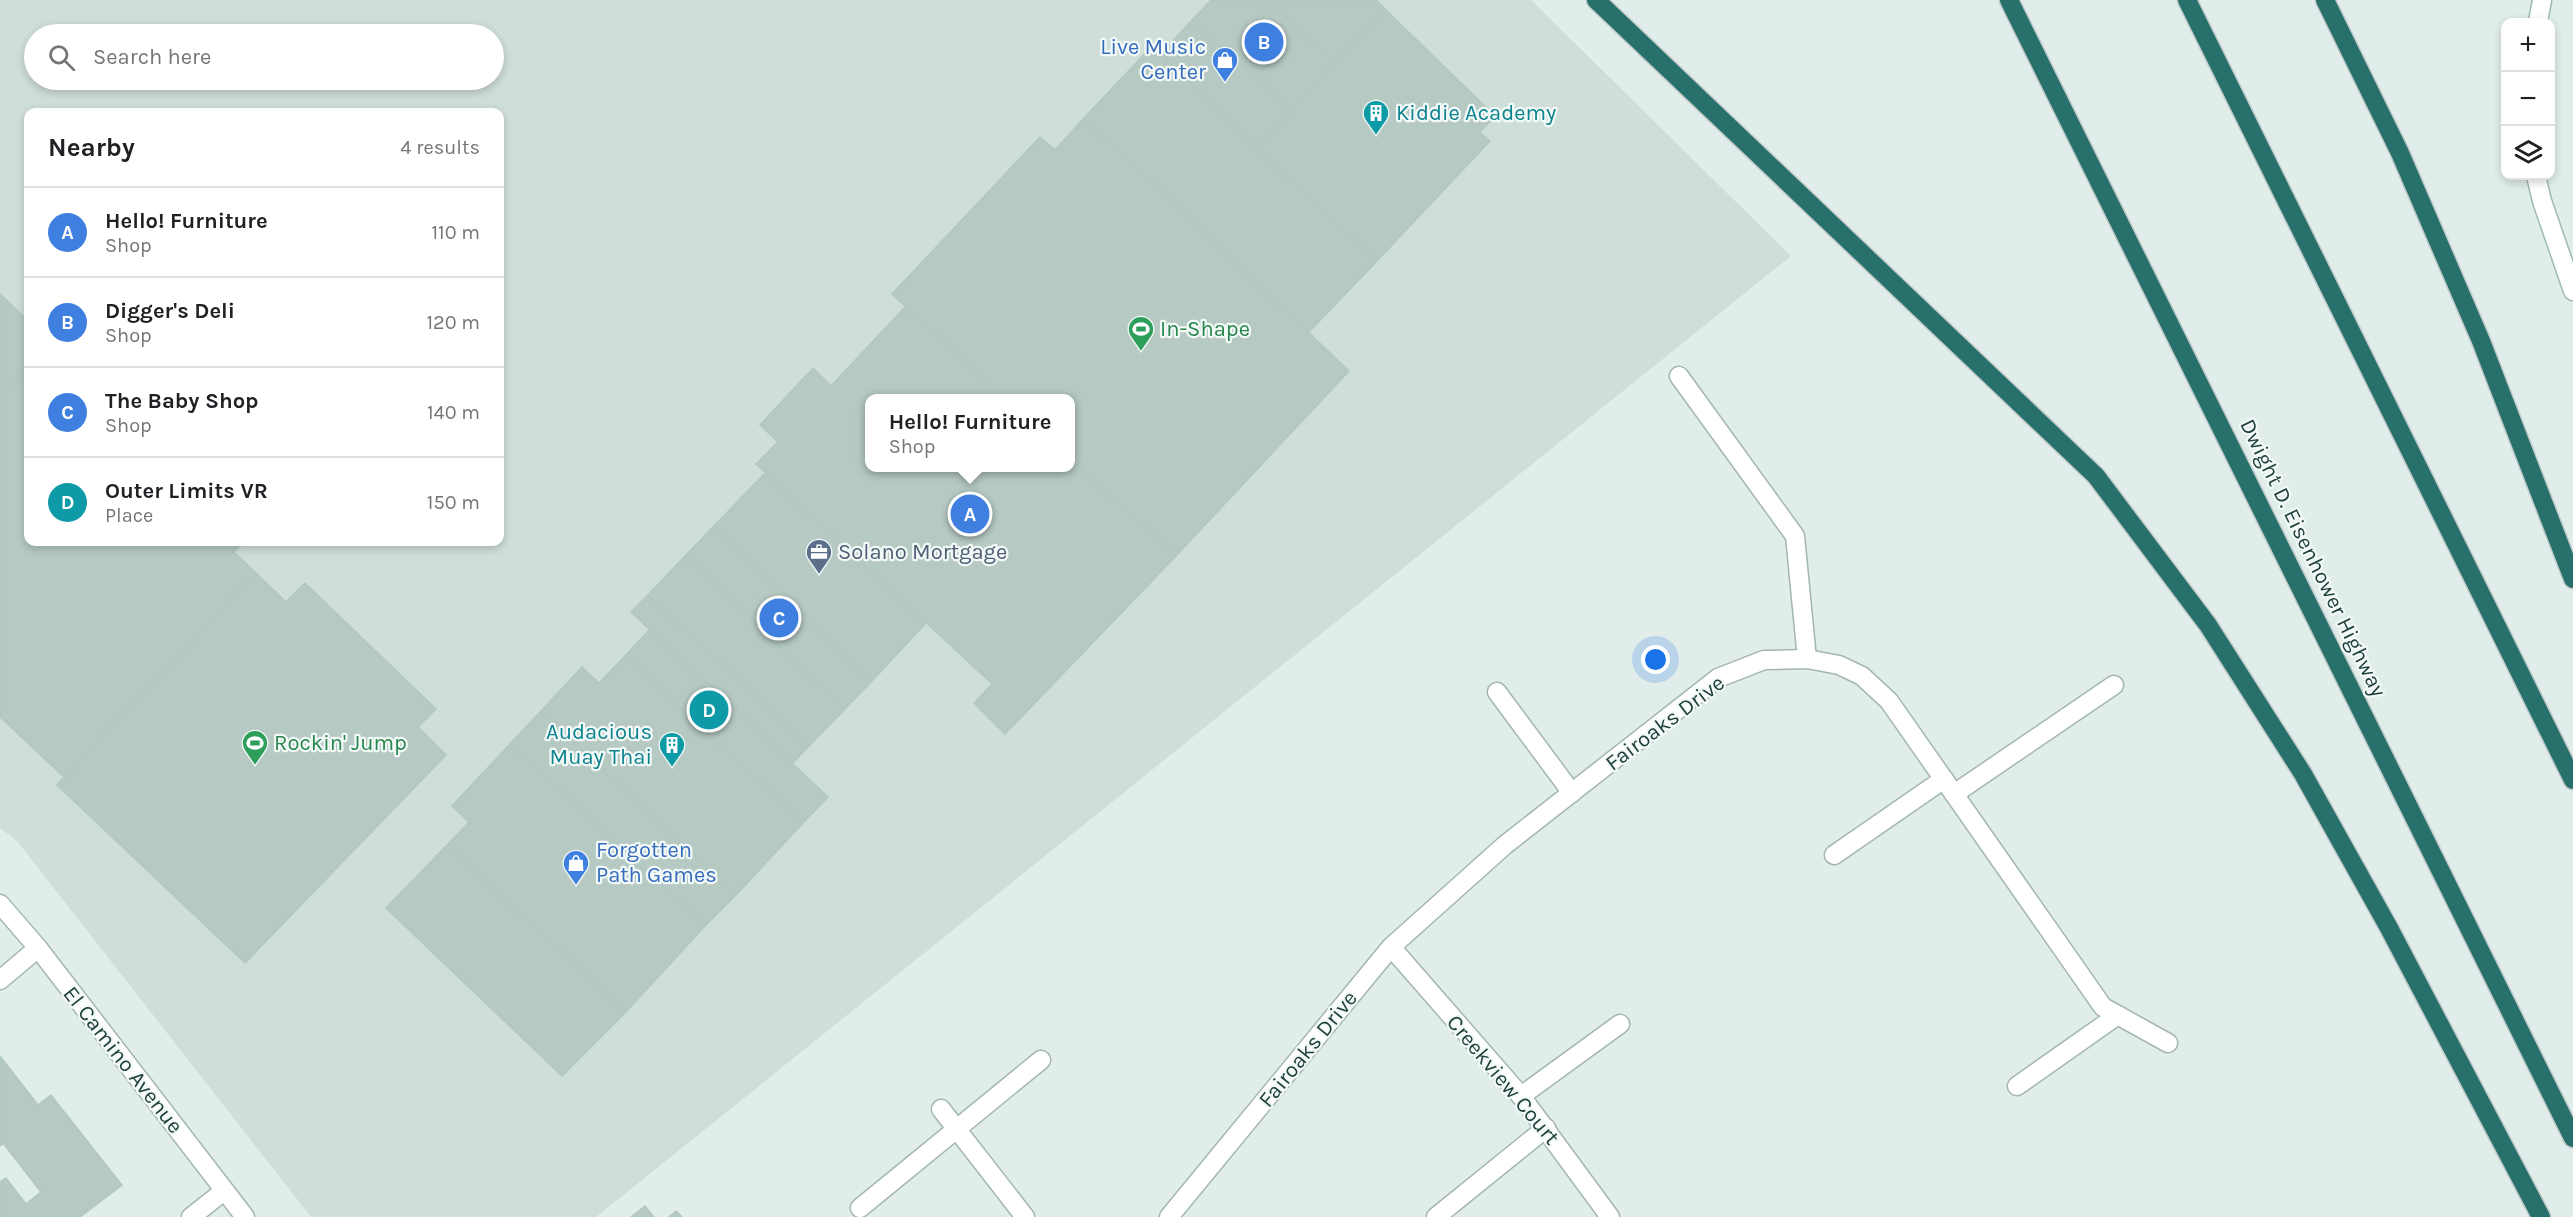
<!DOCTYPE html>
<html lang="en">
<head>
<meta charset="utf-8">
<style>
	body { margin:0; font-family:Karla,sans-serif; background:#f6f6f6; color:#202124 }
	.controls { position:absolute; right:18px; top:18px; display:grid; overflow:hidden; border-radius:12px; box-shadow:0 3px 9px #0003 }
	.controls button { width:54px; height:54px; display:grid; place-items:center; padding:0; border:0; border-bottom:2px solid #e0e0e0; background:#fff; color:#202124; font:30px sans-serif }
	.you { position:absolute; left:1656px; top:660px; width:21px; height:21px; margin:-15px; border:4px solid #fff; border-radius:50%; background:#1a73e8; box-shadow:0 0 0 9px #1a73e833 }
	.badge { display:grid; place-items:center; width:39px; height:39px; border-radius:50%; background:#845337; color:#fff; font-size:20px; font-weight:700 }
	.pin { position:absolute; translate:-50% -50%; border:3px solid #fff; box-shadow:0 2px 6px #0006 }
	.popup { position:absolute; left:865px; top:394px; width:210px; height:78px; box-sizing:border-box; display:grid; place-content:center; border-radius:12px; background:#fff; filter:drop-shadow(0 2px 4px #0005); font-size:20px; white-space:nowrap; color:#757577 }
	.popup b { font-size:22px; color:#202124 }
	.popup::after { content:''; position:absolute; left:50%; top:100%; margin-left:-12px; border:12px solid transparent; border-top-color:#fff }
	.list { margin:0; padding:0; list-style:none }
	h2 { display:flex; justify-content:space-between; align-items:center; height:78px; margin:0; padding:0 24px; font-size:26px }
	h2 small { font-size:20px; font-weight:400; color:#757577 }
	.list li { display:grid; grid-template-columns:39px 1fr auto; gap:18px; align-items:center; box-sizing:border-box; height:90px; padding:0 24px; border-top:2px solid #e0e0e0 }
	.list b { display:block; font-size:22px; white-space:nowrap }
	.list p { margin:0; font-size:20px; white-space:nowrap; color:#757577 }
	.list em { font-size:20px; font-style:normal; color:#757577 }
	.icon { flex:none; width:33px; height:33px; fill:none; stroke:currentColor; stroke-width:2; stroke-linecap:round; stroke-linejoin:round }
	.map { position:relative; flex:none; width:2573px; height:1217px; overflow:hidden }
	.search { position:absolute; background:#fff; box-shadow:0 3px 9px #0003; left:24px; top:24px; width:480px; height:66px; display:flex; align-items:center; gap:15px; box-sizing:border-box; padding:0 21px; border-radius:33px; color:#757577; font-size:22px }
	.panel { position:absolute; background:#fff; box-shadow:0 3px 9px #0003; left:24px; top:108px; width:480px; height:438px; border-radius:12px }
	.map>svg:first-child { display:block }
	.built { fill:#cfded9; fill-rule:evenodd }
	.building { fill:#b6c9c3; stroke:#b3c8c2; stroke-width:1.5 }
	.lines { fill:none; stroke-linecap:round; stroke-linejoin:round }
	.lane-casing { stroke:#a3b6b2; stroke-width:21 }
	.street-casing { stroke:#a3b6b2; stroke-width:21 }
	.secondary-casing { stroke:#9ebbb4; stroke-width:21 }
	.highway-casing { stroke:#c0cac8; stroke-width:21 }
	.lane { stroke:#fff; stroke-width:18 }
	.street { stroke:#fff; stroke-width:18 }
	.secondary { stroke:#fff; stroke-width:18 }
	.highway { stroke:#28706b; stroke-width:18 }
	.labels { text-anchor:middle; dominant-baseline:central; stroke-width:4.5; stroke-linejoin:round; paint-order:stroke }
	.shop-label { font-size:22px; fill:#366cbe; stroke:#f2f9f7; text-anchor:end }
	.culture-label { font-size:22px; fill:#0d838f; stroke:#f2f9f7; text-anchor:start }
	.leisure-label { font-size:22px; fill:#27864d; stroke:#f2f9f7; text-anchor:start }
	.service-label { font-size:22px; fill:#4e5e75; stroke:#f2f9f7; text-anchor:start }
	.street-label { font-size:22px; fill:#1f403c; stroke:#f2f9f7 }
</style>
</head>
<body>
<div class="map">
<svg width="2573" height="1217" viewBox="0 0 2573 1217">
	<rect width="100%" height="100%" fill="#e1edea"/>
	<path class="built" d="M 0,0 L 1531,0 L 1791,256 L 596,1217 L 311,1217 L 17,841 L 0,828 ZM 34,34 L 494,34 L 494,80 L 34,80 ZM 28,112 L 500,112 L 500,542 L 28,542 ZM 870,398 L 1070,398 L 1070,468 L 870,468 Z"/>
	<path class="building" d="M 1211,0 L 1268,0 L 1335,63 L 1290,111 L 1192,20 Z
		M 1268,0 L 1376,0 L 1385,9 L 1335,63 Z
		M 1385,9 L 1495,116 L 1480,132 L 1490,141 L 1376,262 L 1257,147 Z
		M 1192,20 L 1290,111 L 1257,147 L 1161,54 Z
		M 1152,46 L 1376,262 L 1309,332 L 1084,118 Z
		M 1084,118 L 1349,371 L 1176,556 L 1070,459 L 1070,398 L 1004,398 L 892,294 L 1040,137 L 1055,150 Z
		M 0,294 L 28,321 L 28,366 L 0,396 Z
		M 905,307 L 1004,398 L 870,398 L 870,468 L 1070,468 L 1070,459 L 1176,556 L 1005,734 L 974,703 L 992,684 L 756,464 L 778,442 L 760,425 L 813,368 L 831,386 Z
		M 28,366 L 28,542 L 244,542 L 234,552 L 256,573 L 64,777 L 0,717 L 0,396 Z
		M 765,473 L 926,623 L 872,681 L 714,526 Z
		M 714,526 L 872,681 L 845,709 L 685,556 Z
		M 685,556 L 845,709 L 809,746 L 648,595 Z
		M 256,573 L 286,602 L 305,583 L 436,709 L 418,727 L 446,755 L 245,963 L 57,785 Z
		M 648,595 L 809,746 L 792,764 L 631,612 Z
		M 650,629 L 828,797 L 803,823 L 625,656 Z
		M 625,656 L 803,823 L 736,895 L 540,712 L 582,667 L 599,683 Z
		M 540,712 L 736,895 L 705,926 L 510,744 Z
		M 510,744 L 705,926 L 626,1012 L 447,845 L 469,822 L 452,806 Z
		M 447,845 L 626,1012 L 562,1076 L 386,908 Z
		M 0,1056 L 38,1105 L 51,1095 L 122,1185 L 80,1217 L 0,1217 L 0,1182 L 6,1178 L 26,1204 L 41,1192 L 3,1143 L 0,1146 Z
		M 645,1206 L 654,1217 L 631,1217 Z
		M 676,1211 L 682,1217 L 669,1217 Z"/>
	<g class="lines">
		<g class="lane-casing">
			<path id="lane" d="M 1679,376 L 1795,536 L 1807,659
				M 1497,692 L 1572,793
				M 1954,794 L 2114,685
				M 1834,855 L 1944,779
				M 0,980 L 38,948
				M 2017,1086 L 2118,1015
				M 1521,1096 L 1620,1024
				M 941,1109 L 1025,1217
				M 860,1208 L 1041,1060
				M 1436,1217 L 1546,1128"/>
		</g>
		<g class="street-casing">
			<path id="street" d="M 0,904 L 38,948 L 245,1217
				M 1391,947 L 1521,1096 L 1610,1217
				M 191,1217 L 224,1191
				M 1169,1217 L 1391,947 L 1505,845 L 1718,678 L 1764,660 L 1807,659 L 1839,665 L 1862,676 L 1889,701 L 2103,1007 L 2168,1043"/>
		</g>
		<g class="secondary-casing">
			<path id="secondary" d="M 2538,22 L 2542,0
				M 2536,176 L 2542,201 L 2573,291"/>
		</g>
		<g class="highway-casing">
			<path id="highway" d="M 1596,0 L 2096,476 L 2208,625 L 2303,774 L 2389,928 L 2541,1217
				M 2009,0 L 2573,1138
				M 2187,0 L 2573,780
				M 2325,0 L 2400,153 L 2481,341 L 2573,579"/>
		</g>
		<use href="#lane" class="lane"/>
		<use href="#street" class="street"/>
		<use href="#secondary" class="secondary"/>
		<use href="#highway" class="highway"/>
	</g>
	<defs>
		<g id="shop-pin" transform="scale(1.35)"><path d="M0 17L-7.5 6A9.5 9.5 0 1 1 7.5 6Z" fill="#3f7fe0" stroke="#f2f9f7"/><path d="M-5-2.5h2.3a2.7 3.5 0 0 1 5.4 0H5L5.5 6h-11ZM-1.5-2.5h3a1.5 2.3 0 0 0-3 0Z" fill="#fff"/></g>
		<g id="building-pin" transform="scale(1.35)"><path d="M0 17L-7.5 6A9.5 9.5 0 1 1 7.5 6Z" fill="#0f9aa8" stroke="#f2f9f7"/><path d="M-4-6H4V6H1V3H-1V6H-4ZM-2.5-4.3h1.7v1.8h-1.7ZM.8-4.3h1.7v1.8H.8ZM-2.5-1h1.7V.8h-1.7ZM.8-1h1.7V.8H.8Z" fill="#fff"/></g>
		<g id="stadium-pin" transform="scale(1.35)"><path d="M0 17L-7.5 6A9.5 9.5 0 1 1 7.5 6Z" fill="#2e9e5b" stroke="#f2f9f7"/><path d="M0-5a6.5 5 0 1 0 0 10a6.5 5 0 1 0 0-10ZM-3.5-1.8h7v3.6h-7Z" fill="#fff"/></g>
		<g id="office-pin" transform="scale(1.35)"><path d="M0 17L-7.5 6A9.5 9.5 0 1 1 7.5 6Z" fill="#5c6f8a" stroke="#f2f9f7"/><path d="M-6-3h4V-5.5h4V-3h4V5H-6ZM-1-4.5V-3h2v-1.5ZM-6 0V1H6V0Z" fill="#fff"/></g>
	</defs>
	<g fill-rule="evenodd">
		<use href="#shop-pin" x="1225" y="60"/>
		<use href="#building-pin" x="1376" y="113"/>
		<use href="#stadium-pin" x="1141" y="329"/>
		<use href="#office-pin" x="819" y="552"/>
		<use href="#stadium-pin" x="255" y="743"/>
		<use href="#building-pin" x="672" y="745"/>
		<use href="#shop-pin" x="576" y="863"/>
	</g>
	<g class="labels">
		<g class="shop-label">
			<text x="1206" y="47">Live Music<tspan x="1206" dy="25">Center</tspan></text>
			<text x="596" y="850" text-anchor="start">Forgotten<tspan x="596" dy="25">Path Games</tspan></text>
		</g>
		<g class="culture-label">
			<text x="1396" y="113">Kiddie Academy</text>
			<text x="652" y="732" text-anchor="end">Audacious<tspan x="652" dy="25">Muay Thai</tspan></text>
		</g>
		<g class="leisure-label">
			<text x="1160" y="329">In-Shape</text>
			<text x="274" y="743">Rockin' Jump</text>
		</g>
		<g class="service-label">
			<text x="838" y="552">Solano Mortgage</text>
		</g>
		<g class="street-label">
			<text transform="translate(2313 558) rotate(64)">Dwight D. Eisenhower Highway</text>
			<text transform="translate(1665 723) rotate(-37)">Fairoaks Drive</text>
			<text transform="translate(1308 1049) rotate(-51)">Fairoaks Drive</text>
			<text transform="translate(123 1060) rotate(52)">El Camino Avenue</text>
			<text transform="translate(1503 1080) rotate(50)">Creekview Court</text>
		</g>
	</g>
</svg>
<div class="controls">
<button>+</button>
<button>−</button>
<button><svg class="icon" aria-label="layers" viewBox="0 0 24 24"><path d="M12 4l9 5-9 5-9-5zM3 14l9 5 9-5"/></svg></button>
</div>
<div class="you"></div>
<div class="pin badge" style="left:970px;top:514px;background:#3f7fe0">A</div>
<div class="popup"><b>Hello! Furniture</b>Shop</div>
<div class="pin badge" style="left:1264px;top:42px;background:#3f7fe0">B</div>
<div class="pin badge" style="left:779px;top:618px;background:#3f7fe0">C</div>
<div class="pin badge" style="left:709px;top:710px;background:#0f9aa8">D</div>
<div class="search"><svg class="icon" aria-label="search" viewBox="0 0 24 24"><circle cx="10" cy="10" r="6"/><path d="M15 15l6 6"/></svg>Search here</div>
<section class="panel">
<h2>Nearby<small>4 results</small></h2>
<ul class="list">
<li><span class="badge" style="background:#3f7fe0">A</span><div><b>Hello! Furniture</b><p>Shop</p></div><em>110 m</em></li>
<li><span class="badge" style="background:#3f7fe0">B</span><div><b>Digger's Deli</b><p>Shop</p></div><em>120 m</em></li>
<li><span class="badge" style="background:#3f7fe0">C</span><div><b>The Baby Shop</b><p>Shop</p></div><em>140 m</em></li>
<li><span class="badge" style="background:#0f9aa8">D</span><div><b>Outer Limits VR</b><p>Place</p></div><em>150 m</em></li>
</ul>
</section>
</div>
</body>
</html>
